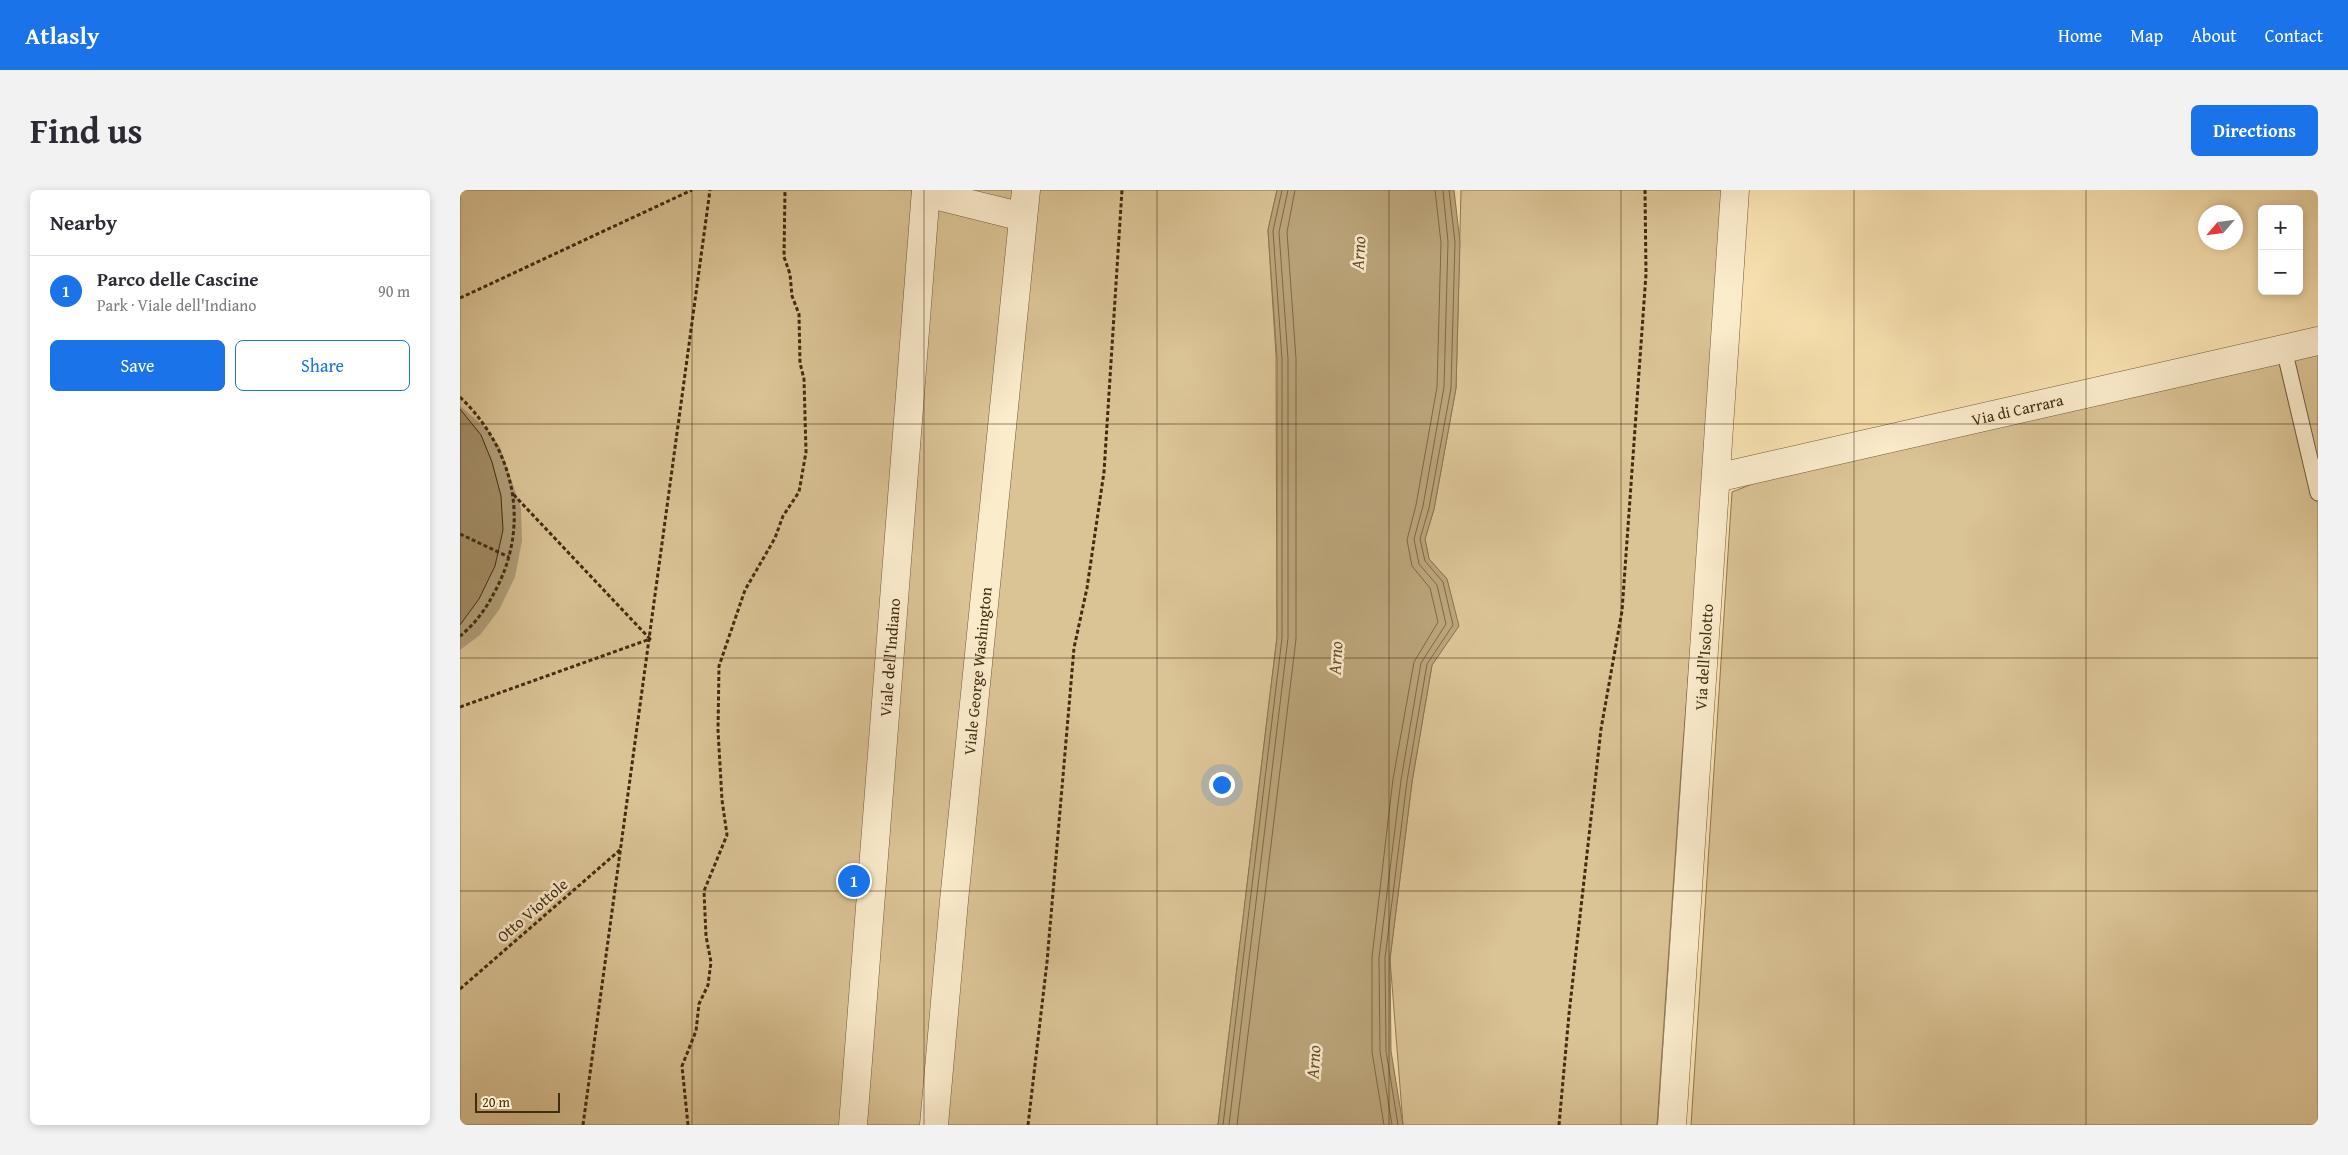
<!DOCTYPE html>
<html lang="en">
<head>
<meta charset="utf-8">
<style>
	body { margin:0; font-family:"Gentium Book Plus",serif; background:#f2f2f3; color:#2b2b33 }
	.controls { position:absolute; right:15px; top:15px; display:grid; overflow:hidden; border-radius:8px; box-shadow:0 2px 8px #0003 }
	.controls button { width:45px; height:45px; display:grid; place-items:center; padding:0; border:0; border-bottom:1px solid #e1e1e2; background:#fff; color:#2b2b33; font:25px sans-serif }
	.compass { position:absolute; left:1738px; top:15px; width:45px; height:45px; border-radius:50%; background:#fff; box-shadow:0 2px 8px #0003; rotate:242deg }
	.scale { position:absolute; left:15px; bottom:12px; width:85px; box-sizing:border-box; padding-left:5px; border:2px solid #422c0f; border-top:0; font-size:14px; line-height:18px; white-space:nowrap; color:#422c0f; -webkit-text-stroke:4px #fbeccc; paint-order:stroke }
	.you { position:absolute; left:761px; top:594px; width:18px; height:18px; margin:-12px; border:4px solid #fff; border-radius:50%; background:#1a73e8; box-shadow:0 0 0 8px #1a73e833 }
	.badge { display:grid; place-items:center; width:32px; height:32px; border-radius:50%; background:#1a73e8; color:#fff; font-size:16px; font-weight:700 }
	.pin { position:absolute; translate:-50% -50%; border:2px solid #fff; box-shadow:0 1px 5px #0006 }
	.list { margin:0; padding:0; list-style:none }
	h2 { display:flex; justify-content:space-between; align-items:center; height:65px; margin:0; padding:0 20px; font-size:21px }
	h2 small { font-size:16px; font-weight:400; color:#7c7c81 }
	.list li { display:grid; grid-template-columns:32px 1fr auto; gap:15px; align-items:center; box-sizing:border-box; height:70px; padding:0 20px; border-top:1px solid #e1e1e2 }
	.list b { display:block; font-size:19px; white-space:nowrap }
	.list p { margin:0; font-size:16px; white-space:nowrap; color:#7c7c81 }
	.list em { font-size:16px; font-style:normal; color:#7c7c81 }
	.actions { display:flex; gap:10px; padding:15px 20px }
	.actions a { flex:1; padding:11px 0; border:1px solid #1a73e8; border-radius:8px; text-align:center; font-size:18px; color:#1a73e8 }
	.actions .main { background:#1a73e8; color:#fff }
	.map { position:relative; flex:none; width:1858px; height:935px; overflow:hidden; border-radius:8px }
	header { display:flex; align-items:center; gap:30px; box-sizing:border-box; height:70px; padding:0 25px; background:#1a73e8; color:#fff }
	header strong { font-size:24px }
	nav { display:flex; gap:28px; margin-inline-start:auto; font-size:18px }
	.intro { display:flex; align-items:center; justify-content:space-between; box-sizing:border-box; height:120px; padding:0 30px }
	h1 { margin:0; font-size:35px }
	.button { padding:12px 22px; border-radius:8px; background:#1a73e8; color:#fff; font-size:18px; font-weight:700 }
	main { display:flex; gap:30px; padding:0 30px }
	aside { flex:1; background:#fff; border-radius:8px; box-shadow:0 2px 8px #0003 }
	.map>svg:first-child { display:block }
	.green { fill:#dac395; stroke:#8e7852 }
	.water { fill:#bba47a; stroke:#8b744f }
	.shadow { fill:#0003 }
	.lines { fill:none; stroke-linecap:round; stroke-linejoin:round }
	.shore { stroke:#7e6844; stroke-width:1 }
	.building { fill:#a18b63; stroke:#422c0f }
	.lane-casing { stroke:#705a38; stroke-width:17 }
	.street-casing { stroke:#705a38; stroke-width:29 }
	.path { stroke:#422c0f; stroke-width:3; stroke-dasharray:4 2.5; stroke-linecap:butt }
	.lane { stroke:#fbeccc; stroke-width:15 }
	.street { stroke:#fbeccc; stroke-width:28 }
	.grid { fill:none; stroke:#422c0f; stroke-width:1; stroke-opacity:0.55 }
	.labels { text-anchor:middle; dominant-baseline:central; stroke-width:5; stroke-linejoin:round; paint-order:stroke }
	.street-label { font-size:16px; fill:#422c0f; stroke:#fbeccc }
	.water-label { font-size:18px; font-style:italic; fill:#66502f; stroke:#fbeccc }
</style>
</head>
<body>
<header>
<strong>Atlasly</strong>
<nav><a>Home</a><a>Map</a><a>About</a><a>Contact</a></nav>
</header>
<div class="intro"><h1>Find us</h1><a class="button">Directions</a></div>
<main>
<aside>
<h2>Nearby<small></small></h2>
<ul class="list">
<li><span class="badge">1</span><div><b>Parco delle Cascine</b><p>Park · Viale dell'Indiano</p></div><em>90 m</em></li>
</ul>
<div class="actions"><a class="main">Save</a><a>Share</a></div>
</aside>
<div class="map">
<svg width="1858" height="935" viewBox="0 0 1858 935">
	<rect width="100%" height="100%" fill="#f9e2b1"/>
	<filter id="stains"><feTurbulence type="fractalNoise" baseFrequency=".004" numOctaves="4"/><feColorMatrix values="0 0 0 0 .2 0 0 0 0 .09 0 0 0 0 .02 0 0 0 .5 -.17"/></filter>
	<radialGradient id="worn" r=".72"><stop offset=".6" stop-color="#630" stop-opacity="0"/><stop offset="1" stop-color="#630" stop-opacity=".3"/></radialGradient>
	<path class="green" d="M 0,0 L 817,0 L 808,40 L 816,165 L 817,447 L 758,935 L 0,935 Z
		M 1001,0 L 1266,0 L 1221,581 L 1197,935 L 943,935 L 930,769 L 952,592 L 972,475 L 998,436 L 987,389 L 969,369 L 965,349 L 974,319 L 996,198 Z
		M 1858,161 L 1858,935 L 1231,935 L 1272,302 L 1315,285 Z"/>
	<path class="water" d="M 817,0 L 994,0 L 1000,52 L 996,198 L 974,319 L 965,349 L 969,369 L 987,389 L 999,436 L 972,475 L 952,592 L 930,769 L 931,861 L 943,935 L 758,935 L 817,447 L 817,169 L 808,40 Z"/>
	<path class="shadow" d="M 0,216 L 25,237 L 40,257 L 61,318 L 62,351 L 55,387 L 39,420 L 20,445 L 0,460 Z"/>
	<g class="lines">
		<path class="shore" d="M 763,935 L 822,448 L 822,169 L 813,41 L 822,0
			M 769,935 L 828,448 L 828,169 L 819,42 L 828,0
			M 777,935 L 836,449 L 836,169 L 827,42 L 835,0
			M 924,935 L 912,862 L 912,767 L 933,589 L 954,472 L 978,432 L 970,398 L 952,376 L 947,350 L 956,315 L 977,197 L 981,53 L 975,0
			M 932,935 L 920,861 L 919,768 L 941,590 L 961,473 L 986,434 L 977,395 L 959,374 L 954,349 L 963,316 L 984,197 L 988,52 L 983,0
			M 938,935 L 926,861 L 925,768 L 947,591 L 967,474 L 993,435 L 983,392 L 965,371 L 960,349 L 969,318 L 991,198 L 995,52 L 989,0"/>
	</g>
	<path class="building" d="M 0,219 L 21,245 L 32,272 L 41,306 L 43,340 L 35,376 L 19,409 L 0,435 Z"/>
	<g class="lines">
		<g class="lane-casing">
			<path id="lane" d="M 1824,159 L 1858,303"/>
		</g>
		<g class="street-casing">
			<g id="street">
				<path d="M 466,3 L 563,27"/>
				<path id="s1" d="M 1256,288 L 1858,151"/>
				<path id="s2" d="M 393,935 L 466,0"/>
				<path id="s3" d="M 474,935 L 494,711 L 566,0"/>
				<path id="s4" d="M 1212,935 L 1275,0"/>
			</g>
		</g>
		<path class="path" d="M 0,108 L 232,0
			M 0,207 C 55,260 72,336 33,405 C 25,420 14,435 0,446
			M 0,344 L 49,367
			M 0,517 L 190,449 L 53,304
			M 0,799 L 161,659
			M 123,935 L 250,0
			M 228,935 L 222,876 L 236,841 L 239,814 L 248,795 L 251,772 L 246,746 L 244,701 L 267,645 L 262,610 L 258,540 L 259,476 L 285,400 L 315,348 L 323,326 L 339,302 L 346,262 L 344,189 L 340,173 L 339,124 L 332,106 L 330,84 L 324,67 L 325,0
			M 568,935 L 587,772 L 614,458 L 627,398 L 644,282 L 662,0
			M 1099,935 L 1109,824 L 1141,539 L 1162,421 L 1186,84 L 1185,0"/>
		<use href="#lane" class="lane"/>
		<use href="#street" class="street"/>
	</g>
	<path class="grid" d="M 232,0 L 232,935M 464,0 L 464,935M 697,0 L 697,935M 929,0 L 929,935M 1161,0 L 1161,935M 1394,0 L 1394,935M 1626,0 L 1626,935M 0,234 L 1858,234M 0,468 L 1858,468M 0,701 L 1858,701"/>
	<g class="labels">
		<g class="street-label">
			<text stroke="none"><textPath href="#s1" startOffset="309">Via di Carrara</textPath></text>
			<text stroke="none"><textPath href="#s2" startOffset="469">Viale dell'Indiano</textPath></text>
			<text stroke="none"><textPath href="#s4" startOffset="469">Via dell'Isolotto</textPath></text>
			<text stroke="none"><textPath href="#s3" startOffset="456">Viale George Washington</textPath></text>
			<text transform="translate(72 720) rotate(-41)">Otto Viottole</text>
		</g>
		<g class="water-label">
			<text transform="translate(898 63) rotate(-87)">Arno</text>
			<text transform="translate(875 468) rotate(-87)">Arno</text>
			<text transform="translate(853 872) rotate(-87)">Arno</text>
		</g>
	</g>
	<rect width="100%" height="100%" filter="url(#stains)"/>
	<rect width="100%" height="100%" fill="url(#worn)"/>
</svg>
<div class="controls">
<button>+</button>
<button>−</button>
</div>
<svg class="compass" viewBox="-18 -18 36 36"><path d="M0-13l5 13h-10z" fill="#e53935"/><path d="M0 13l5-13h-10z" fill="#7c7c81"/></svg>
<div class="scale">20 m</div>
<div class="you"></div>
<div class="pin badge" style="left:394px;top:691px">1</div>
</div>
</main>
</body>
</html>
